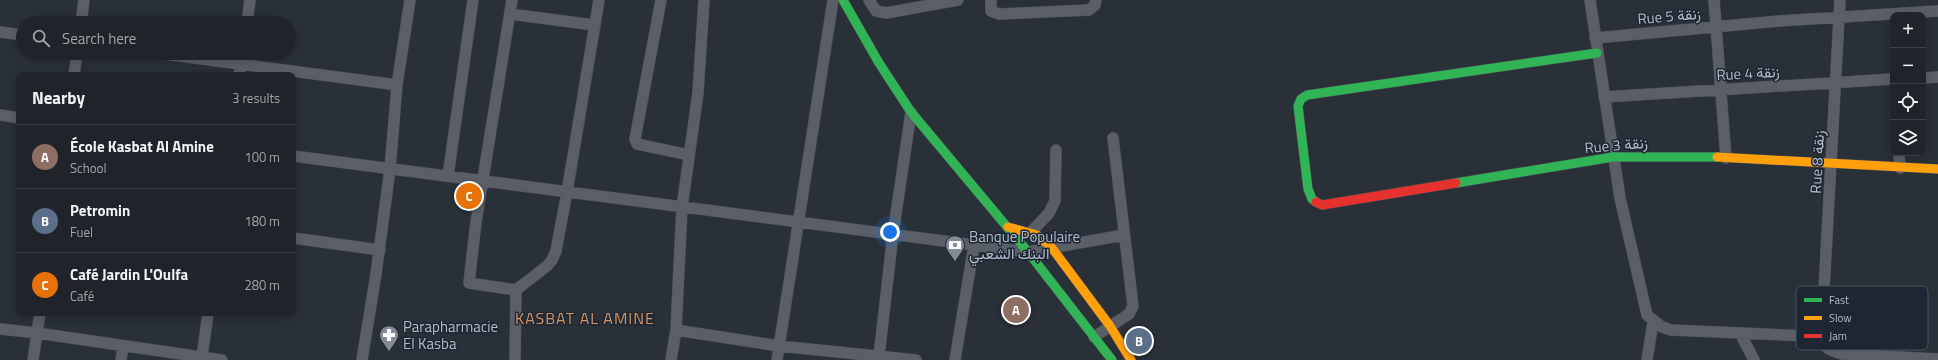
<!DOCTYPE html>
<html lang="en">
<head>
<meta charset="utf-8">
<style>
	body { margin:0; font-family:"Titillium Web",Vazirmatn,sans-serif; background:#2d3036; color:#f1f3f6 }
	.controls { position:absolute; right:12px; top:12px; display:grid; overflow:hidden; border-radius:8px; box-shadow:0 2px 10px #0003 }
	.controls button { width:36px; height:36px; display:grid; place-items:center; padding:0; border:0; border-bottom:1px solid #3d4147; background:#20242a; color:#f1f3f6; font:20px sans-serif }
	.you { position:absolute; left:890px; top:232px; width:14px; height:14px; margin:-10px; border:3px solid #fff; border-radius:50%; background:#1a73e8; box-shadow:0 0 0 6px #1a73e833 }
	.badge { display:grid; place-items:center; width:26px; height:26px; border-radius:50%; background:#8bbbb9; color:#fff; font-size:13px; font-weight:700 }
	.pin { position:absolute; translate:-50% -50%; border:2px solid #fff; box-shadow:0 1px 4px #0006 }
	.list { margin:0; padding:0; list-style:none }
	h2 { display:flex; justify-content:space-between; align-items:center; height:52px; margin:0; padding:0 16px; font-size:17px }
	h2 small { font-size:13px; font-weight:400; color:#a2a4a8 }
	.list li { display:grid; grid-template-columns:26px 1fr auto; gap:12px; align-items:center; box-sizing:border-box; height:64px; padding:0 16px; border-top:1px solid #3d4147 }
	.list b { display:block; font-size:15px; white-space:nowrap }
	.list p { margin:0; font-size:13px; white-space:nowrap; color:#a2a4a8 }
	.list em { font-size:13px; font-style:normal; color:#a2a4a8 }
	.icon { flex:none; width:22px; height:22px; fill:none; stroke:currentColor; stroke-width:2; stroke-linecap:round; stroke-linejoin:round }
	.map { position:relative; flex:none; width:1938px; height:360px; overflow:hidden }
	.search { position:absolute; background:#20242a; box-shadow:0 2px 10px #0003; left:16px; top:16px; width:280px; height:44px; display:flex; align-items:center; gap:10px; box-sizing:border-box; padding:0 14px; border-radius:22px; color:#a2a4a8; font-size:15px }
	.panel { position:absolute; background:#20242a; box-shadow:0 2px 10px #0003; left:16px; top:72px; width:280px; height:244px; border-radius:8px }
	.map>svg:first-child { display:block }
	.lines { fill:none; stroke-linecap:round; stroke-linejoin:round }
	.street-casing { stroke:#484c53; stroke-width:12 }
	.fast-casing { stroke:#484c53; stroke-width:10 }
	.slow-casing { stroke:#484c53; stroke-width:10 }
	.jam-casing { stroke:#484c53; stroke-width:10 }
	.street { stroke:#5a5e66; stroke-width:11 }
	.fast { stroke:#30b455; stroke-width:9 }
	.slow { stroke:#ff9f0a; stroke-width:9 }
	.jam { stroke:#e5322d; stroke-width:9 }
	.labels { text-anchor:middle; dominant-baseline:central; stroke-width:3; stroke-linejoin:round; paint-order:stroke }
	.street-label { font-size:15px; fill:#b4bcc9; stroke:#1d2633 }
	.poi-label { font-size:15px; fill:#b4bcc9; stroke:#1d2633; text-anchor:start }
	.neighbourhood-label { font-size:16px; letter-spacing:1px; fill:#d59563; stroke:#1d2633 }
	.key { fill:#1d2633; stroke:#4a5360; stroke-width:1 }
	.key-label { font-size:11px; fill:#b4bcc9 }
</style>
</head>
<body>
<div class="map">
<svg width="1938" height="360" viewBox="0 0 1938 360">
	<rect width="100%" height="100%" fill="#2a3038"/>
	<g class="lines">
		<g class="street-casing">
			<path id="street" d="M 512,0 L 476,222 L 469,283 L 516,290
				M 661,0 L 635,139 L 637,144 L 689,155
				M 869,0 L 876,11 L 886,13 L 958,0
				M 991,0 L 991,11 L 999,14 L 1089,10 L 1095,5 L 1096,0
				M 1590,0 L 1620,198 L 1647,315 L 1662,327 L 1671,330 L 1807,336 L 1816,332 L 1822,325 L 1840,0
				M 1714,0 L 1726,158
				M 510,14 L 594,25
				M 81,23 L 84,0
				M 247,23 L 250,0
				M 0,32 L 23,35
				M 1595,38 L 1779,21 L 1938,11
				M 157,53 L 397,85
				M 74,75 L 77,53
				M 239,75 L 243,53
				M 1923,78 L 1938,77
				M 1604,97 L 1893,79
				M 0,115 L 19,118
				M 1899,153 L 1900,168
				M 293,156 L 1028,252 L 1124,235
				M 448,176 L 473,0
				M 1031,232 L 1049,213 L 1055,201 L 1056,150
				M 293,238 L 380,250
				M 0,329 L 37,333 L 222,360
				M 676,330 L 779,346 L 916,360
				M 1816,332 C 1823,346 1827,350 1842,354 L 1938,359
				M 1740,333 L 1754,360
				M 1094,337 L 1129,314 L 1133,306 L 1113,138
				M 879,356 L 893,234 L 911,112
				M 202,357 L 208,313
				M 33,360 L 40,313
				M 121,360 L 123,347
				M 362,360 L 376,274 L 390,169 L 397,85 L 410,0
				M 515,360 L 516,290 L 547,266 L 552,260 L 556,251 L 567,192 L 599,0
				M 671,360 L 676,330 L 682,207 L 698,93 L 704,0
				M 777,360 L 833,0
				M 955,360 L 974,245
				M 1647,360 L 1653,322"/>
		</g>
		<g class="fast-casing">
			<path id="fast" d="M 843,0 L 879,63 L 911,112 L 1028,252 L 1112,360
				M 1456,183 L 1613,157 L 1717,157
				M 1316,202 L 1312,199 L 1308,189 L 1298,106 L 1301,99 L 1307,95 L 1597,53"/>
		</g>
		<g class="slow-casing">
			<path id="slow" d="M 1717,157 L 1938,169
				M 1008,227 L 1037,235 L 1052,248 L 1110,326 L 1131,360"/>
		</g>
		<g class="jam-casing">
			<path id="jam" d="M 1316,202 L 1322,205 L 1456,183"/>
		</g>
		<use href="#street" class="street"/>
		<use href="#fast" class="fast"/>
		<use href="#slow" class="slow"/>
		<use href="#jam" class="jam"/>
	</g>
	<defs>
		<g id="bank-pin" transform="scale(1)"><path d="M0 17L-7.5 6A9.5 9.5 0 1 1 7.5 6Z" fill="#848b96" stroke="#1d2633"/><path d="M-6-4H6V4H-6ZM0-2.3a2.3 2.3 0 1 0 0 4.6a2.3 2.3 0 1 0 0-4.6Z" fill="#fff"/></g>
		<g id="pharmacy-pin" transform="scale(1)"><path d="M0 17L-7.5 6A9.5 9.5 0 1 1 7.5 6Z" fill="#848b96" stroke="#1d2633"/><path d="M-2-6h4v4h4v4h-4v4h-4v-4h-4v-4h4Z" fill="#fff"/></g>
	</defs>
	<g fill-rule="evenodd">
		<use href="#bank-pin" x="955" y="245"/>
		<use href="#pharmacy-pin" x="389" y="335"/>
	</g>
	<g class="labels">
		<g class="street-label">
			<text transform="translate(1669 16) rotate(-5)">Rue 5 زنقة</text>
			<text transform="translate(1748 73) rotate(-3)">Rue 4 زنقة</text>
			<text transform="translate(1616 145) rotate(-5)">Rue 3 زنقة</text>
			<text transform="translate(1817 162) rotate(-87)">Rue 8 زنقة</text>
		</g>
		<g class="poi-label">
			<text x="969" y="236">Banque Populaire<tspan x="969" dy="17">البنك الشعبي</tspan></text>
			<text x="403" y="326">Parapharmacie<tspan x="403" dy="17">El Kasba</tspan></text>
		</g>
		<g class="neighbourhood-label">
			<text x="585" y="318">KASBAT AL AMINE</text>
		</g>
	</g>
	<rect x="1796" y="286" width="132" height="64" rx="6" class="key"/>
	<rect x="1804" y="298" width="18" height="4" fill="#30b455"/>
	<rect x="1804" y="316" width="18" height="4" fill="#ff9f0a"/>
	<rect x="1804" y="334" width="18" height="4" fill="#e5322d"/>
	<g class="key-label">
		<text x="1829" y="304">Fast</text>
		<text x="1829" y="322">Slow</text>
		<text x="1829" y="340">Jam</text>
	</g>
</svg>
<div class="controls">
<button>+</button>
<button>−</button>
<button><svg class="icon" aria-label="locate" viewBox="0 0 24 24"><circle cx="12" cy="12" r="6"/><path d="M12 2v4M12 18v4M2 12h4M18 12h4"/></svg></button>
<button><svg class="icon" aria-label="layers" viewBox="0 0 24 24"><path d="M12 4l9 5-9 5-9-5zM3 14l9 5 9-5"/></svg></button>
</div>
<div class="you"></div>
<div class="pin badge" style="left:1016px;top:310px;background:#8d6e63">A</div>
<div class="pin badge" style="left:1139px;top:341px;background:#5c6f8a">B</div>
<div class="pin badge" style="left:469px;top:196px;background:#e8710a">C</div>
<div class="search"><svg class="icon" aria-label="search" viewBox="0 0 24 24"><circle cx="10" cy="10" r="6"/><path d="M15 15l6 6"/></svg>Search here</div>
<section class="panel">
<h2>Nearby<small>3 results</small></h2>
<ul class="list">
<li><span class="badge" style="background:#8d6e63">A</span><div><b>École Kasbat Al Amine</b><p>School</p></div><em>100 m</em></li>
<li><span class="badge" style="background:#5c6f8a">B</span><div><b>Petromin</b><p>Fuel</p></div><em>180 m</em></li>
<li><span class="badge" style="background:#e8710a">C</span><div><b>Café Jardin L'Oulfa</b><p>Café</p></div><em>280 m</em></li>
</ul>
</section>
</div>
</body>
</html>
